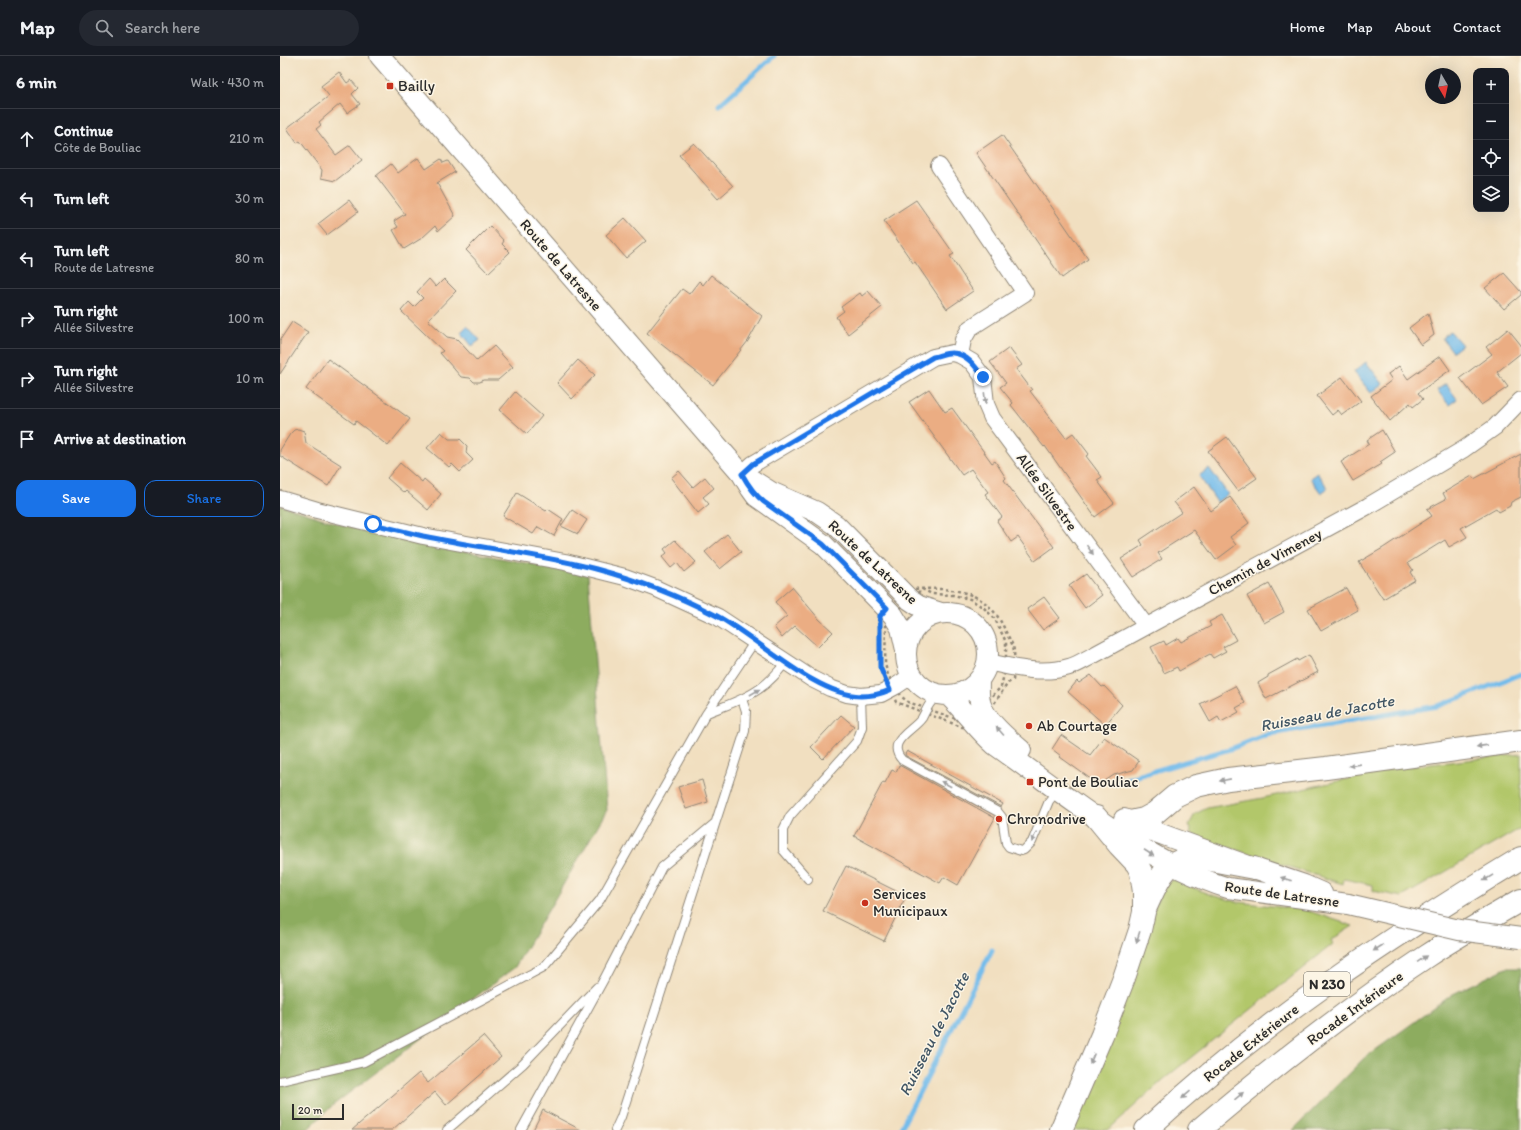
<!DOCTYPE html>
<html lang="en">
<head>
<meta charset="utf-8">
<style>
	body { margin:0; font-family:Itim,sans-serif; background:#242831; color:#f1f3f6 }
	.controls { position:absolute; right:12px; top:12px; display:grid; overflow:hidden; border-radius:8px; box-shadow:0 4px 16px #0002 }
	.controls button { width:36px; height:36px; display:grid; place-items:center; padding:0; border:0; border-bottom:1px solid #363941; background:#171b24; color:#f1f3f6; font:20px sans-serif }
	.compass { position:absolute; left:1145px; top:12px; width:36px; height:36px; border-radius:50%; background:#171b24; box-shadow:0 4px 16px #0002; rotate:171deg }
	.scale { position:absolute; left:12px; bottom:10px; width:52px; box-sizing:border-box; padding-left:4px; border:2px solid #2b2b2b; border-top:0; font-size:11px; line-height:14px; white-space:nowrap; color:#2b2b2b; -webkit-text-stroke:3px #fcf5e5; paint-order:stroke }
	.stop { position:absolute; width:12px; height:12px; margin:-9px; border:3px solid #1a73e8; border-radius:50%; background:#fff }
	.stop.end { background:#1a73e8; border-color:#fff; box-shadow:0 1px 4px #0008 }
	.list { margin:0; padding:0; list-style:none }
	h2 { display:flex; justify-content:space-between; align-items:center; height:52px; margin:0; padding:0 16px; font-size:17px }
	h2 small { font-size:13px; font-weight:400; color:#9ea1a6 }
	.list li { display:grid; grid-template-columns:26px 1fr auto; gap:12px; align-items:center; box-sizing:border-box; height:60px; padding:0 16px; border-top:1px solid #363941 }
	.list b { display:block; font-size:15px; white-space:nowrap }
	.list p { margin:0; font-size:13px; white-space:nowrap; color:#9ea1a6 }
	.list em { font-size:13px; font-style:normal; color:#9ea1a6 }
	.actions { display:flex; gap:8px; padding:12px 16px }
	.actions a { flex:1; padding:9px 0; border:1px solid #1a73e8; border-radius:12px; text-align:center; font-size:14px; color:#1a73e8 }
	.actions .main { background:#1a73e8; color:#fff }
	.icon { flex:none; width:22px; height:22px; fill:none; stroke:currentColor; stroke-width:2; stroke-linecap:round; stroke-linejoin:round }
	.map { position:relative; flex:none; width:1241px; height:1074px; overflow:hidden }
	header { display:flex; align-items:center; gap:24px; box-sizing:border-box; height:56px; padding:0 20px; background:#171b24; border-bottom:1px solid #363941 }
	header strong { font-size:19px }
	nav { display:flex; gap:22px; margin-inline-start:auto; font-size:14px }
	.search { width:280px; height:36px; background:#242831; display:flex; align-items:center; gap:10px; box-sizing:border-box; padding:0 14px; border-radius:22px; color:#9ea1a6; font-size:15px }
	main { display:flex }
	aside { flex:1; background:#171b24 }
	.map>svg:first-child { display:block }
	.green { fill:#b2c76b; stroke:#6e794b }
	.forest { fill:#8dac5f; stroke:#5c6c45 }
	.water { fill:#73bceb; stroke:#4f748b }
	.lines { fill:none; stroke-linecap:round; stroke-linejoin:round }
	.stream { stroke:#73bceb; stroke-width:5 }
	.building { fill:#ebad83 }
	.service-casing { stroke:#8e8576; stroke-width:10 }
	.minor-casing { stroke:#8e8576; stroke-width:18 }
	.tertiary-casing { stroke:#8e8576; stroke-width:22 }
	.trunk-casing { stroke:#8e8576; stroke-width:24 }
	.path { stroke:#8e8576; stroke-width:2.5; stroke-dasharray:3 3; stroke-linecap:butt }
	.service { stroke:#fff; stroke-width:8 }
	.minor { stroke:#fff; stroke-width:16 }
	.tertiary { stroke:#fff; stroke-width:20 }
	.trunk { stroke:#fff; stroke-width:22 }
	.tertiary-bridge-casing { stroke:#8e8576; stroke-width:22; stroke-linecap:butt }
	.tertiary-bridge { stroke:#fff; stroke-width:20 }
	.oneway { fill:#a0a0a0 }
	.route { stroke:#1a73e8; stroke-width:5 }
	.poi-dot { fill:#c8321e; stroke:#fcf5e5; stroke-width:1.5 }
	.labels { text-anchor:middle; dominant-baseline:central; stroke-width:3; stroke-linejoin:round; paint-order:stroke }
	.shield { fill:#fcf5e5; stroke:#6a6863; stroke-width:1 }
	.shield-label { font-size:14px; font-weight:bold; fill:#2b2b2b }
	.poi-label { font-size:15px; fill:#2b2b2b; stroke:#fcf5e5; text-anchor:start }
	.street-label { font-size:15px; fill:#2b2b2b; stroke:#fcf5e5 }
	.water-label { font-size:16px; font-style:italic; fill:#415665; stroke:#fcf5e5 }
</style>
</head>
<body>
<header>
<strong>Map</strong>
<div class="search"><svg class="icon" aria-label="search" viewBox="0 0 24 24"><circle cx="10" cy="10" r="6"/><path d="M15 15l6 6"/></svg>Search here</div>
<nav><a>Home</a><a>Map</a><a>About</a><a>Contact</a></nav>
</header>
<main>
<aside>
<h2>6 min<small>Walk · 430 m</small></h2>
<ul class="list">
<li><svg class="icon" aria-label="ahead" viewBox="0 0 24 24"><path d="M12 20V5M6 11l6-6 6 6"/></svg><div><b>Continue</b><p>Côte de Bouliac</p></div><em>210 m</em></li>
<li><svg class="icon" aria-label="left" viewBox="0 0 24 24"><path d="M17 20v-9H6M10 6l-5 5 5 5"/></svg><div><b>Turn left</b></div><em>30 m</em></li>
<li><svg class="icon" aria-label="left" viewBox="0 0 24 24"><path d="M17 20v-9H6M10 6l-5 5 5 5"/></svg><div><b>Turn left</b><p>Route de Latresne</p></div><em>80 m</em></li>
<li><svg class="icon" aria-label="right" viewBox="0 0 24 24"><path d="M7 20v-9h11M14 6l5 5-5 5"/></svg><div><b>Turn right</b><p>Allée Silvestre</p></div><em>100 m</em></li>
<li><svg class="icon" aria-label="right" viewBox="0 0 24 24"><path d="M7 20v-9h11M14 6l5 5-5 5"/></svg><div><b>Turn right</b><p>Allée Silvestre</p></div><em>10 m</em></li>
<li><svg class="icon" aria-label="arrive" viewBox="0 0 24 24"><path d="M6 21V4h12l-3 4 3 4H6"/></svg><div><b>Arrive at destination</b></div></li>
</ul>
<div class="actions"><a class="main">Save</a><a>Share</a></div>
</aside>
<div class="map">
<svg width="1241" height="1074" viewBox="0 0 1241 1074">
	<rect width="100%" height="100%" fill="#fcf5e5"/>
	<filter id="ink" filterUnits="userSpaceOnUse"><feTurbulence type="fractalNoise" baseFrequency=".025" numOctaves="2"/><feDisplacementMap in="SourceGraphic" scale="8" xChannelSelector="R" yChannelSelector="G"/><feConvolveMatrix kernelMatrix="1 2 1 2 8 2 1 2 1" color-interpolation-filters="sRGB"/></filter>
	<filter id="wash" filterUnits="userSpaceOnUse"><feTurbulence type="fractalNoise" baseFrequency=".012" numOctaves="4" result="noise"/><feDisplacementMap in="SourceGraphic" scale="16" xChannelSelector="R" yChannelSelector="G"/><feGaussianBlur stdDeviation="0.9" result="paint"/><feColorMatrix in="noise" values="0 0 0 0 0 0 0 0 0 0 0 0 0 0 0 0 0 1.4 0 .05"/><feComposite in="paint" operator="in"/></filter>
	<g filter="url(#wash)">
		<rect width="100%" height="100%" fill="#f1dfc0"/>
		<path class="green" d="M 1241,698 L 1241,772 L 1122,841 L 1093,835 L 1093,829 L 1064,823 L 1063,828 L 938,788 L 911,778 L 909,769 L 915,758 L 927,752 L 983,742 L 1116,712 Z
			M 892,823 L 931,839 L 958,846 L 1026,854 L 1073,870 L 1051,884 L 1053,888 L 884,1023 L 828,1074 L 789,1074 L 879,840 Z"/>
		<path class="forest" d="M 0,449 L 63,469 L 122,483 L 308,519 L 327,754 L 235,911 L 52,1050 L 27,1074 L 0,1074 Z
			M 1226,912 L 1241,912 L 1241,1074 L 1013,1074 L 1083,1003 L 1173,938 Z"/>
		<path class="water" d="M 187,270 L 200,284 L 192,290 L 181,276 Z
			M 1170,275 L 1182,289 L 1173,296 L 1162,282 Z
			M 1086,306 L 1103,328 L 1091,337 L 1074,316 Z
			M 1166,328 L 1177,343 L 1169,349 L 1157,334 Z
			M 929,412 L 948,438 L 937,446 L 919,420 Z
			M 1037,417 L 1048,432 L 1041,437 L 1030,422 Z"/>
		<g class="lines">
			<path class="stream" d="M 439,49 L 494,0
				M 833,727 L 953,692 L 989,678 L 1158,650 L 1241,618
				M 620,1074 L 712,894"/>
		</g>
		<g id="blocks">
			<path class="building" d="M 59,16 L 67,27 L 71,24 L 78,32 L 72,38 L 80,48 L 67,57 L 60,48 L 39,66 L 41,69 L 36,73 L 56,99 L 70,89 L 82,104 L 55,125 L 41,122 L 42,114 L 20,85 L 17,87 L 7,72 L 49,40 L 41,30 Z
				M 722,79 L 808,203 L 782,222 L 696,97 Z
				M 414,87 L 453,130 L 438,143 L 399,99 Z
				M 138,102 L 146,113 L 161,103 L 163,107 L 168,105 L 175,116 L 157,127 L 175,160 L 158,175 L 155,170 L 142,182 L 124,193 L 113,174 L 118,171 L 114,165 L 125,158 L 96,120 L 111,108 L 118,117 Z
				M 69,144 L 78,156 L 47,179 L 38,168 Z
				M 636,144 L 674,198 L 670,200 L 693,235 L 667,253 L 635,206 L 633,207 L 604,165 Z
				M 345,162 L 366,185 L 346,202 L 326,179 Z
				M 210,170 L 224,185 L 222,188 L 230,196 L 208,217 L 186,194 Z
				M 1224,217 L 1241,236 L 1241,239 L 1224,253 L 1205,232 Z
				M 431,219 L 482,260 L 468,285 L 433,329 L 367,277 L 402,233 L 409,238 L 419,225 L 423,229 Z
				M 149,223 L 156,231 L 164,223 L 176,235 L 148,264 L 167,281 L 177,283 L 197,305 L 214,290 L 233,311 L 218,324 L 203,324 L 200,326 L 194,326 L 190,322 L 181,321 L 160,297 L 163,295 L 121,255 L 129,246 L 134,251 L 143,242 L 137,236 Z
				M 588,235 L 602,251 L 568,278 L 556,261 L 564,255 L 561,251 L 580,237 L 582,240 Z
				M 1148,257 L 1154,279 L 1141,289 L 1129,272 Z
				M 12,266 L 28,276 L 0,318 L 0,284 Z
				M 1228,273 L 1241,289 L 1241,297 L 1217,316 L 1228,331 L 1201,349 L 1180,322 L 1212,298 L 1206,291 Z
				M 729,292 L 742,309 L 736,313 L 752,334 L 750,335 L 786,382 L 793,377 L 809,398 L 806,400 L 822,421 L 817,424 L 834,447 L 815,461 L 765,390 L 764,391 L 731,349 L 733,347 L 720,331 L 726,327 L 710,306 Z
				M 1160,300 L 1170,314 L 1138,337 L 1143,343 L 1133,351 L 1130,347 L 1110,365 L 1091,340 L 1112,324 L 1108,318 L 1119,310 L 1128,323 Z
				M 48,303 L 130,363 L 108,390 L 76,365 L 74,368 L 26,333 Z
				M 298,304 L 315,319 L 292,343 L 277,327 Z
				M 1062,321 L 1081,345 L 1062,359 L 1058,354 L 1052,359 L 1037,340 Z
				M 649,333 L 665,356 L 672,352 L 712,407 L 715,405 L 726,422 L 724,424 L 774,491 L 755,505 L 738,481 L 731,486 L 717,465 L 722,461 L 705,438 L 708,436 L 691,413 L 682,419 L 629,346 Z
				M 235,336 L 262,360 L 247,378 L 220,354 Z
				M 18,373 L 24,375 L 26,387 L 61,409 L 48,430 L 0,400 L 0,394 L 10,378 L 14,374 Z
				M 1102,374 L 1115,396 L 1100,406 L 1102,408 L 1073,425 L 1061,406 L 1089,388 L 1087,384 Z
				M 161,376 L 169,383 L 180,383 L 187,390 L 186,397 L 193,404 L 180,416 L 172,408 L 169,411 L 147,392 Z
				M 947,381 L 977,422 L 958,435 L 928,395 Z
				M 1241,398 L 1241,441 L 1231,446 L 1230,450 L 1219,456 L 1216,452 L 1181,472 L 1187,481 L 1169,491 L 1165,484 L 1128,507 L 1133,514 L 1130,516 L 1135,524 L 1103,543 L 1079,506 L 1103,492 L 1152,460 L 1147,453 L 1166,443 L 1163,437 L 1192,420 L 1194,423 Z
				M 120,407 L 142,426 L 144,423 L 161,438 L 148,454 L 126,435 L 124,437 L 107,422 Z
				M 399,415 L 413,431 L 425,421 L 434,432 L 423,441 L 429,448 L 418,457 L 391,422 Z
				M 914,431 L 931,455 L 950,441 L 969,467 L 950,481 L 956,489 L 936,504 L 914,474 L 878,497 L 882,503 L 853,521 L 841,503 L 863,489 L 860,484 L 902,456 L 894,446 Z
				M 237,437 L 266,455 L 268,453 L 283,463 L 274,480 L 258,471 L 253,478 L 223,460 Z
				M 292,454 L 307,464 L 298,478 L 281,470 Z
				M 447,478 L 461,496 L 440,513 L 425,496 Z
				M 395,484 L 416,506 L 404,516 L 397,507 L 391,512 L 382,501 L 387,497 L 384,493 Z
				M 806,518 L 822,539 L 805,552 L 789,530 Z
				M 989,528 L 1004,556 L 984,567 L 979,558 L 977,558 L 967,540 Z
				M 512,531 L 539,563 L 553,576 L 538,591 L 515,570 L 502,582 L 494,571 L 507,560 L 495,546 Z
				M 1066,532 L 1078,554 L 1041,575 L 1028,553 Z
				M 764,541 L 780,562 L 763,574 L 747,553 Z
				M 942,559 L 956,584 L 943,591 L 946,595 L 933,602 L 930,598 L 899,615 L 897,611 L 884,617 L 871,591 L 884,585 L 886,589 L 898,582 L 901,586 L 931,570 L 929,566 Z
				M 1029,599 L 1038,616 L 986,643 L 978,627 L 988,621 L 988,619 L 1017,603 L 1018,605 Z
				M 811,619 L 822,631 L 824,630 L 842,649 L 825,669 L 788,636 L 797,625 L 799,627 Z
				M 955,630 L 965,647 L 956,652 L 959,656 L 941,666 L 938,661 L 930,666 L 920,648 Z
				M 561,659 L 574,670 L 543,703 L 531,691 Z
				M 781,679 L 810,699 L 824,681 L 859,705 L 853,714 L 834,719 L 819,729 L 780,701 L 781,700 L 772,693 Z
				M 627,695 L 723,748 L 721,751 L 626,700 L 625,698 Z
				M 619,709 L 715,762 L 678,829 L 664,821 L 660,827 L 574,780 L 603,726 L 605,727 L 612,714 L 616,716 Z
				M 422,724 L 428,746 L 406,753 L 398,731 Z
				M 566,810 L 626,840 L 604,885 L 543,855 Z
				M 203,980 L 221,1001 L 166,1049 L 155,1036 L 112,1074 L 72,1074 L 139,1017 L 148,1027 Z
				M 263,1054 L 301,1074 L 253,1074 Z"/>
		</g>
	</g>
	<g filter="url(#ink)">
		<use href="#blocks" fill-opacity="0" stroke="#8e8576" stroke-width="1"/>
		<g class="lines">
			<g class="service-casing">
				<path id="service" d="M 658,639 C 648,648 648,651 642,662 C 633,675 605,685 622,704 L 718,756 L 722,761 L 726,787 L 729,791 L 741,795 L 744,794 L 752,786 L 769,745 L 777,735
					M 427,657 C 444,650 464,644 479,633 C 490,626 498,616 506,606
					M 528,823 L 503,794 L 503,774 L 510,760 L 577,685 L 582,671 L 581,640
					M 0,1025 L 84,1006 L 264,911 L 320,844 L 426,658 L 475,585
					M 167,1074 L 243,1008 L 317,931
					M 241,1074 L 324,923 L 382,811 L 435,767
					M 335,1074 L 341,1061 L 465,675 L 466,655 L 462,643"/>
			</g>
			<g class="minor-casing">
				<path id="minor" d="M 659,110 L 745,237 L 690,272 L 683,284 L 680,299
					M 462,418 L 473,408 L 653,301 L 672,297 L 680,299 L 692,306 L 703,321 L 706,348 L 712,362 L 866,570
					M 0,443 L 37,454 L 143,480 L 285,506 L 345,521 L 375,532 L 438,561 L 532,623 L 550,632 L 567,638 L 581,640 L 601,638 L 616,630 L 631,620
					M 708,606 C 735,612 762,619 789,611 C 797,609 804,604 812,600 L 1088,450 L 1184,393 L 1215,371 L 1241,344"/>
			</g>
			<g class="tertiary-casing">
				<path id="tertiary" d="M 100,0 L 462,418 L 471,433 L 476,440 L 543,488 L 613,559 L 621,572 L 626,594
					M 472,424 L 491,436 L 537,456 L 556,469 L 630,544 L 639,550 L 661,557
					M626 598a41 41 0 1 1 82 0a41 41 0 1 1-82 0Z
					M 699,624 C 699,633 698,641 701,649 C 706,664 729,684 741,694
					M 669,640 C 685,656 698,674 715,689 C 788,740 863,805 948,832 L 1068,848
					M 844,763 L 862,771 L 974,812 L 1024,829 L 1042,837"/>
			</g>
			<g class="trunk-casing">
				<path id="trunk" d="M 850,766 L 864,763 L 875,757 L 895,740 L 916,730 L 948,723 L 1046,712 L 1241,685
					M 865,853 C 878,826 884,800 920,802 L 974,812
					M 781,1074 L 822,979 L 844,922 L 860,874 L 864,856 L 864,836 L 861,816 L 857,808 L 839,789 L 816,761
					M 866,1074 C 979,968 1109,882 1241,802
					M 919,1074 C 992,1012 1067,953 1147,900 C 1177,880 1210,862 1241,844"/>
			</g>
			<path class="path" d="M 629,533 C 671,532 706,531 725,574 C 728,581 734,589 734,596 C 735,605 734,615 733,624 L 728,627 L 711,652 L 685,671 L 682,671 L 616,646 L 600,611 L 600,560 Z
				M 642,533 L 652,538 L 673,539 L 690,543 L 704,552 L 715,563 L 726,586 L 726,610 L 721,631 L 706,646 L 681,662 L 676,663 L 628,646 L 622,641 L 608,619 L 605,608 L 606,568 L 608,563 Z"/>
			<use href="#service" class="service"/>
			<use href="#minor" class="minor"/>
			<use href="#tertiary" class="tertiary"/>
			<use href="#trunk" class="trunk"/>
			<g class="tertiary-bridge-casing">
				<path id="tertiary-bridge" d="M 1068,848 L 1179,874 L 1241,882"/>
			</g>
			<use href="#tertiary-bridge" class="tertiary-bridge"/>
		</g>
		<defs><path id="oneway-solid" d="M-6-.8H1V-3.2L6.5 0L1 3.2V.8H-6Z"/></defs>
		<g class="oneway">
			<use href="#oneway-solid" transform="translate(705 342) rotate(83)"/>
			<use href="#oneway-solid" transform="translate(810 494) rotate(54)"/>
			<use href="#oneway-solid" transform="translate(475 636) rotate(-30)"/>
			<use href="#oneway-solid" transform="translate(720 675) rotate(-131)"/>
			<use href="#oneway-solid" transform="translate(1202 690) rotate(172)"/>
			<use href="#oneway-solid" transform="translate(1074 709) rotate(172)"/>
			<use href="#oneway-solid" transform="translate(945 724) rotate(169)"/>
			<use href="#oneway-solid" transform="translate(666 728) rotate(-152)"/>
			<use href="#oneway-solid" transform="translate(754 781) rotate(114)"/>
			<use href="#oneway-solid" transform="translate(869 797) rotate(33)"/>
			<use href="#oneway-solid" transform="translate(1208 822) rotate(149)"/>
			<use href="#oneway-solid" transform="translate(1006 823) rotate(-162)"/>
			<use href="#oneway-solid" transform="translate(858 881) rotate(108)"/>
			<use href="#oneway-solid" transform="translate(1098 892) rotate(147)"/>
			<use href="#oneway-solid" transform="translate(1142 903) rotate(-35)"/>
			<use href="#oneway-solid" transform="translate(812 1003) rotate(113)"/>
			<use href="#oneway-solid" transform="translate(906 1039) rotate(139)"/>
			<use href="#oneway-solid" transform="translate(959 1040) rotate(-40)"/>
		</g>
	</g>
	<g class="lines" filter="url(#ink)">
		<path class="route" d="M 93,468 C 110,472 126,476 143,480 C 200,492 259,498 316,513 C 357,524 399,540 437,560 C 478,582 535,639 581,640 C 592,640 601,638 610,634 L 600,611 L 600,560 L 607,552 L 543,488 L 484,446 C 474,438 468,429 462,418 L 473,408 L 653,301 C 659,300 667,296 673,297 C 687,298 696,311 703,321"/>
	</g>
	<g class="poi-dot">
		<rect x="106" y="26" width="8" height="8" rx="2"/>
		<circle cx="749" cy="670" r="4"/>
		<rect x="746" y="722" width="8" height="8" rx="2"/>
		<circle cx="719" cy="763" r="4"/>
		<circle cx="585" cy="847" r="4"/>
	</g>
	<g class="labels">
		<rect class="shield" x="1024" y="916" width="46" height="24" rx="3"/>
		<g class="shield-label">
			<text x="1047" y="928">N 230</text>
		</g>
		<g class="poi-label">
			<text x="118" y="30">Bailly</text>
			<text x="757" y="670">Ab Courtage</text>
			<text x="758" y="726">Pont de Bouliac</text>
			<text x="727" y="763">Chronodrive</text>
			<text x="593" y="838">Services<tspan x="593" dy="17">Municipaux</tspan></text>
		</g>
		<g class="street-label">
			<text transform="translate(281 209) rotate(49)">Route de Latresne</text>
			<text transform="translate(767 436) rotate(54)">Allée Silvestre</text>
			<text transform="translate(593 506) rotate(43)">Route de Latresne</text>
			<text transform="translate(985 506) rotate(-28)">Chemin de Vimeney</text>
			<text transform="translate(1002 838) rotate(8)">Route de Latresne</text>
			<text transform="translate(1075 952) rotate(-36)">Rocade Intérieure</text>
			<text transform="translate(971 987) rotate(-38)">Rocade Extérieure</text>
		</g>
		<g class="water-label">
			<text transform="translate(1047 657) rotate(-11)">Ruisseau de Jacotte</text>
			<text transform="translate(654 978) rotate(-63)">Ruisseau de Jacotte</text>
		</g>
	</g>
</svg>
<div class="controls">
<button>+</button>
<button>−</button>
<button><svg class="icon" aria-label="locate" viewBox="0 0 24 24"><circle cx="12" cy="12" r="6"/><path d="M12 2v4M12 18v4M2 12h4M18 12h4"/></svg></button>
<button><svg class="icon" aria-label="layers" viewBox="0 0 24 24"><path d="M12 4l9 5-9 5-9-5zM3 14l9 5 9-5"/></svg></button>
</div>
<svg class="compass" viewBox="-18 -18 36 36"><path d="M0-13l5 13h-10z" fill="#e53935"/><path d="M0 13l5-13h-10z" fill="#9ea1a6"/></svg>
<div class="scale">20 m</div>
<div class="stop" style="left:93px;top:468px"></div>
<div class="stop end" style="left:703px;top:321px"></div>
</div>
</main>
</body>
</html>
